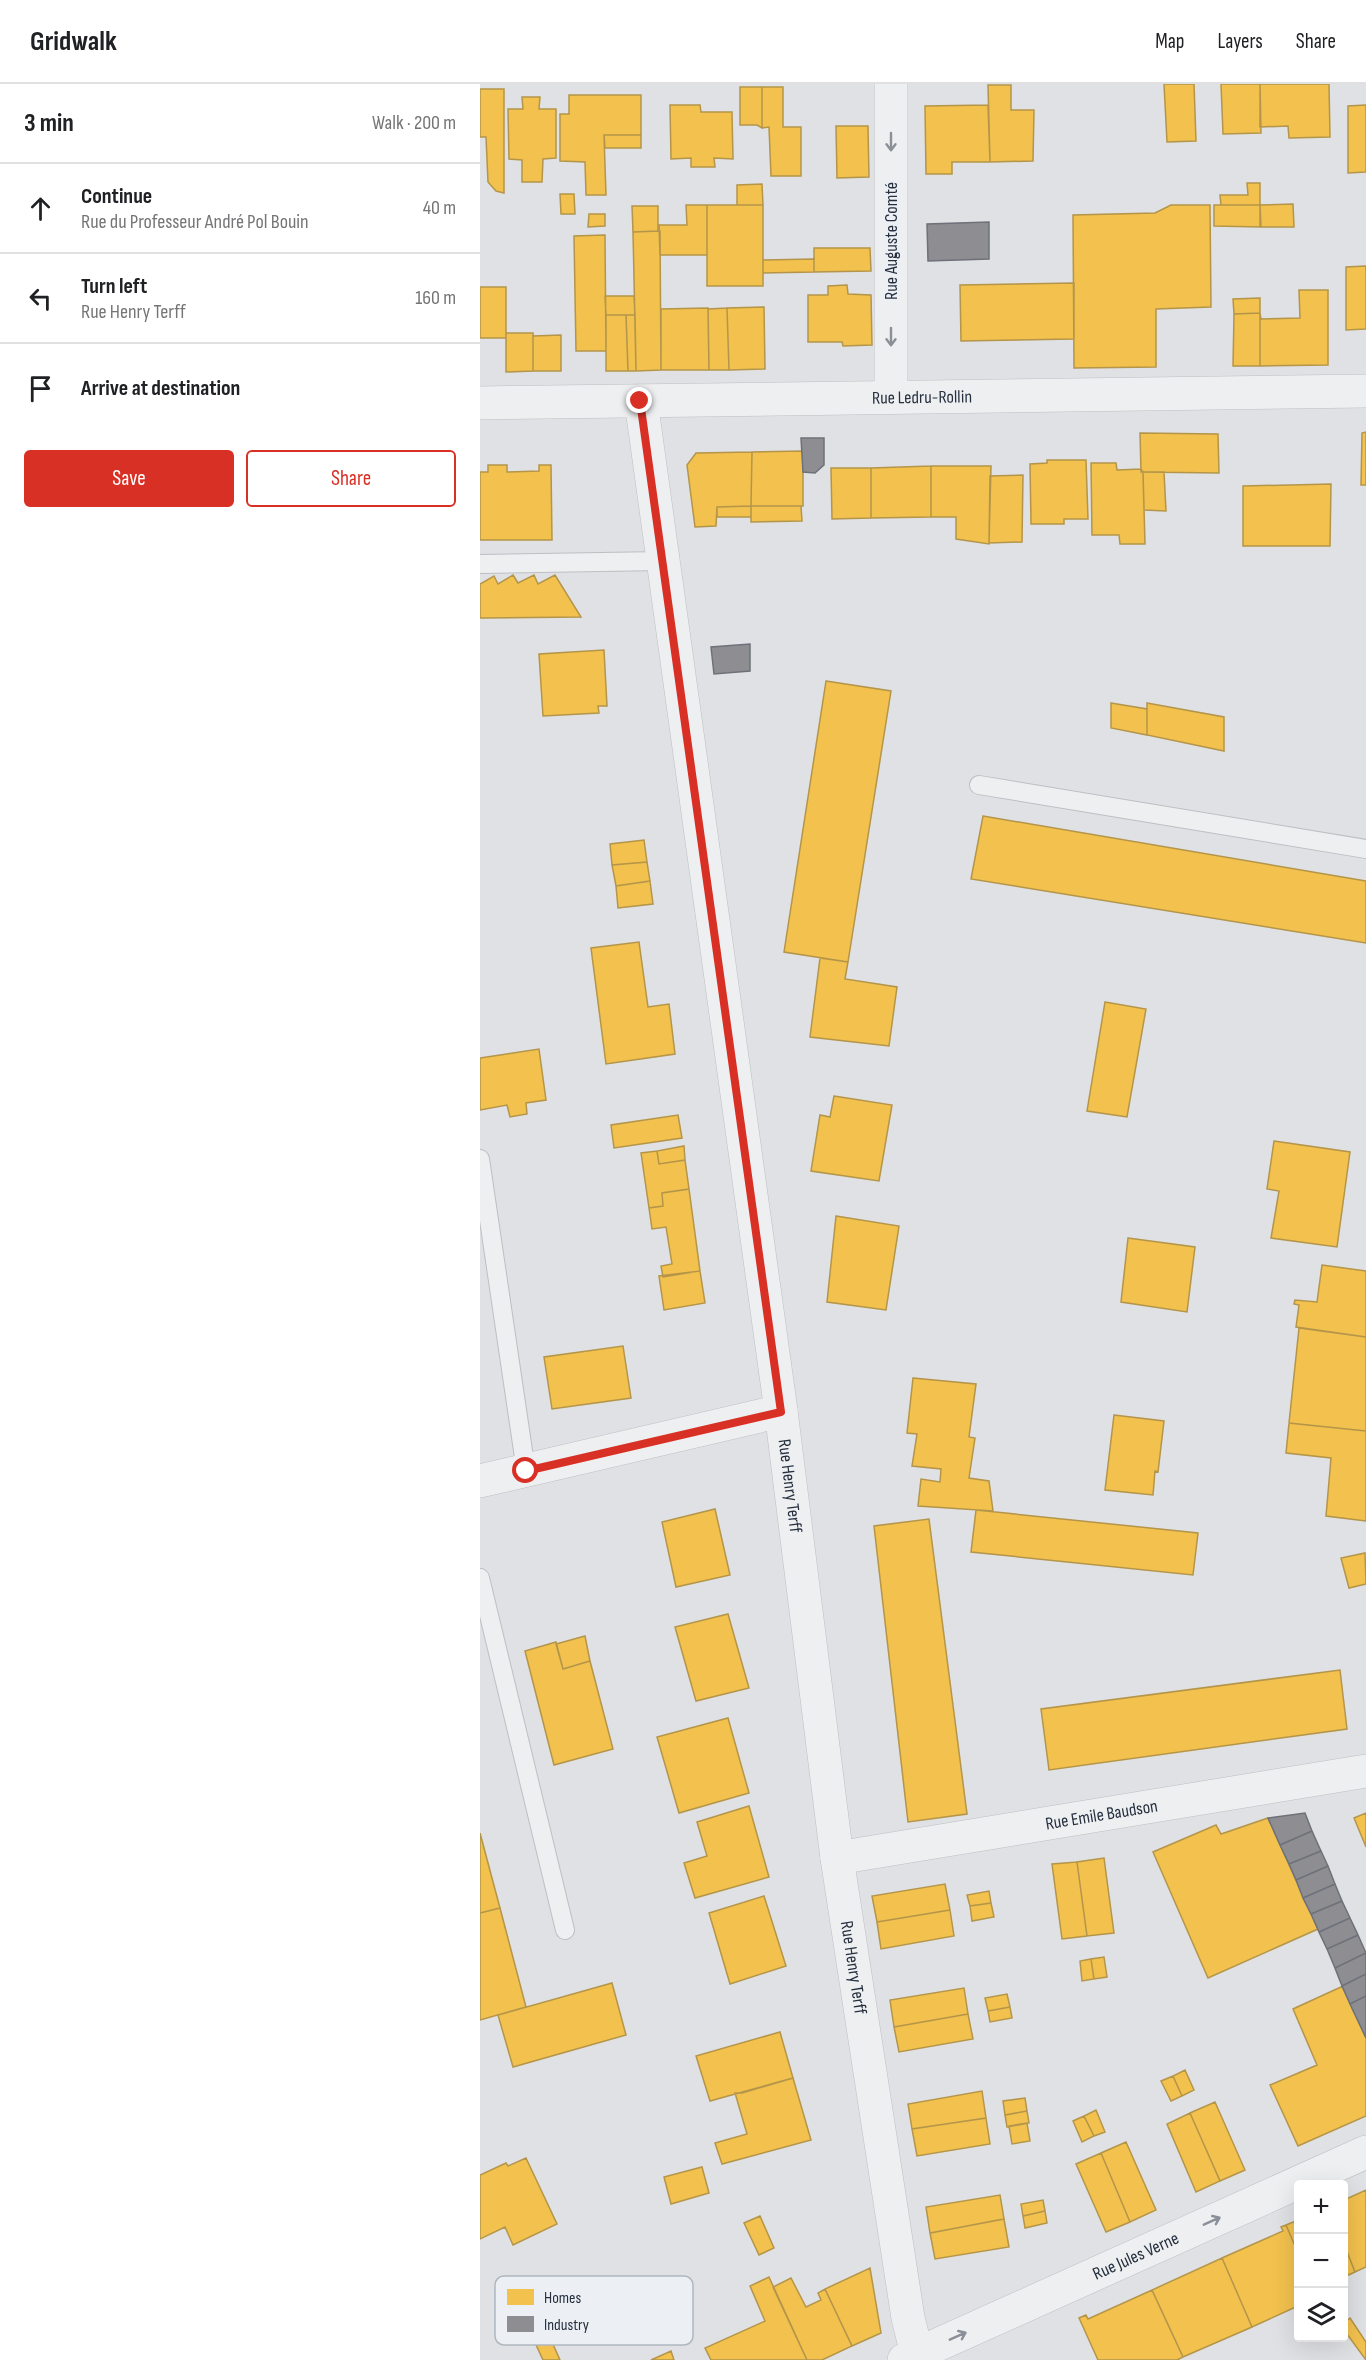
<!DOCTYPE html>
<html lang="en">
<head>
<meta charset="utf-8">
<style>
	body { margin:0; font-family:"Sofia Sans Condensed",sans-serif; background:#f6f6f6; color:#202124 }
	.controls { position:absolute; right:18px; bottom:18px; display:grid; overflow:hidden; border-radius:6px; box-shadow:0 6px 24px #0002 }
	.controls button { width:54px; height:54px; display:grid; place-items:center; padding:0; border:0; border-bottom:2px solid #e0e0e0; background:#fff; color:#202124; font:30px sans-serif }
	.stop { position:absolute; width:18px; height:18px; margin:-14px; border:4px solid #d93025; border-radius:50%; background:#fff }
	.stop.end { background:#d93025; border-color:#fff; box-shadow:0 2px 6px #0008 }
	.list { margin:0; padding:0; list-style:none }
	h2 { display:flex; justify-content:space-between; align-items:center; height:78px; margin:0; padding:0 24px; font-size:26px }
	h2 small { font-size:20px; font-weight:400; color:#757577 }
	.list li { display:grid; grid-template-columns:39px 1fr auto; gap:18px; align-items:center; box-sizing:border-box; height:90px; padding:0 24px; border-top:2px solid #e0e0e0 }
	.list b { display:block; font-size:22px; white-space:nowrap }
	.list p { margin:0; font-size:20px; white-space:nowrap; color:#757577 }
	.list em { font-size:20px; font-style:normal; color:#757577 }
	.actions { display:flex; gap:12px; padding:18px 24px }
	.actions a { flex:1; padding:14px 0; border:2px solid #d93025; border-radius:6px; text-align:center; font-size:21px; color:#d93025 }
	.actions .main { background:#d93025; color:#fff }
	.icon { flex:none; width:33px; height:33px; fill:none; stroke:currentColor; stroke-width:2; stroke-linecap:round; stroke-linejoin:round }
	.map { position:relative; flex:none; width:886px; height:2276px; overflow:hidden }
	header { display:flex; align-items:center; gap:36px; box-sizing:border-box; height:84px; padding:0 30px; background:#fff; border-bottom:2px solid #e0e0e0 }
	header strong { font-size:28px }
	nav { display:flex; gap:33px; margin-inline-start:auto; font-size:21px }
	main { display:flex }
	aside { flex:1; background:#fff }
	.map>svg:first-child { display:block }
	.homes { fill:#f2c14e; stroke:#b49549; stroke-width:1.5 }
	.industry { fill:#8d8d92; stroke:#6e7179; stroke-width:1.5 }
	.lines { fill:none; stroke-linecap:round; stroke-linejoin:round }
	.lane-casing { stroke:#bdbfc2; stroke-width:20 }
	.street-casing { stroke:#bdbfc2; stroke-width:34 }
	.lane { stroke:#eeeff1; stroke-width:18 }
	.street { stroke:#eeeff1; stroke-width:33 }
	.oneway { stroke:#8a8f98 }
	.route { stroke:#d93025; stroke-width:8 }
	.labels { text-anchor:middle; dominant-baseline:central; stroke-width:6; stroke-linejoin:round; paint-order:stroke }
	.street-label { font-size:18px; fill:#252f3e; stroke:#ecf0f5 }
	.key { fill:#ecf0f5; stroke:#b0b6be; stroke-width:1.5 }
	.key-label { font-size:16px; fill:#252f3e }
</style>
</head>
<body>
<header>
<strong>Gridwalk</strong>
<nav><a>Map</a><a>Layers</a><a>Share</a></nav>
</header>
<main>
<aside>
<h2>3 min<small>Walk · 200 m</small></h2>
<ul class="list">
<li><svg class="icon" aria-label="ahead" viewBox="0 0 24 24"><path d="M12 20V5M6 11l6-6 6 6"/></svg><div><b>Continue</b><p>Rue du Professeur André Pol Bouin</p></div><em>40 m</em></li>
<li><svg class="icon" aria-label="left" viewBox="0 0 24 24"><path d="M17 20v-9H6M10 6l-5 5 5 5"/></svg><div><b>Turn left</b><p>Rue Henry Terff</p></div><em>160 m</em></li>
<li><svg class="icon" aria-label="arrive" viewBox="0 0 24 24"><path d="M6 21V4h12l-3 4 3 4H6"/></svg><div><b>Arrive at destination</b></div></li>
</ul>
<div class="actions"><a class="main">Save</a><a>Share</a></div>
</aside>
<div class="map">
<svg width="886" height="2276" viewBox="0 0 886 2276">
	<rect width="100%" height="100%" fill="#dfe1e4"/>
	<path class="homes" d="M 684,0 L 714,0 L 716,57 L 687,58 Z
		M 741,0 L 780,0 L 781,49 L 743,50 Z
		M 780,0 L 849,0 L 850,53 L 809,54 L 808,42 L 780,43 Z
		M 508,1 L 531,1 L 531,26 L 554,26 L 553,77 L 510,78 Z
		M 260,3 L 282,3 L 282,44 L 277,41 L 260,41 Z
		M 282,3 L 303,3 L 303,43 L 321,43 L 321,92 L 291,92 L 289,43 L 282,44 Z
		M 0,5 L 24,5 L 24,109 L 16,107 L 8,98 L 6,53 L 0,53 Z
		M 89,11 L 161,11 L 161,51 L 124,51 L 126,111 L 106,111 L 105,78 L 80,77 L 80,30 L 89,30 Z
		M 42,13 L 60,13 L 59,25 L 76,25 L 76,74 L 63,75 L 62,98 L 42,98 L 42,76 L 29,75 L 28,25 L 43,25 Z
		M 190,21 L 220,21 L 221,28 L 252,28 L 253,75 L 234,74 L 235,83 L 211,83 L 211,74 L 191,75 Z
		M 508,21 L 510,78 L 472,78 L 472,90 L 446,90 L 445,22 Z
		M 886,21 L 886,88 L 868,89 L 868,22 Z
		M 356,42 L 388,42 L 389,93 L 357,94 Z
		M 124,51 L 161,51 L 161,64 L 125,64 Z
		M 767,99 L 780,99 L 780,121 L 741,121 L 740,111 L 768,111 Z
		M 282,100 L 283,121 L 257,121 L 257,101 Z
		M 80,110 L 94,110 L 95,130 L 81,130 Z
		M 813,120 L 814,143 L 780,143 L 780,121 Z
		M 206,121 L 227,121 L 227,171 L 180,171 L 179,141 L 207,141 Z
		M 227,121 L 283,121 L 283,202 L 227,202 Z
		M 691,121 L 730,121 L 731,223 L 676,225 L 676,283 L 594,284 L 593,131 L 675,129 Z
		M 734,121 L 780,121 L 781,143 L 734,142 Z
		M 152,122 L 178,122 L 178,147 L 153,148 Z
		M 109,130 L 125,130 L 125,142 L 108,143 Z
		M 178,147 L 180,147 L 181,286 L 156,287 L 153,148 Z
		M 125,151 L 126,267 L 96,267 L 94,152 Z
		M 334,164 L 390,164 L 391,187 L 334,188 Z
		M 334,175 L 334,188 L 283,189 L 283,176 Z
		M 886,182 L 886,245 L 866,246 L 866,183 Z
		M 594,199 L 594,255 L 481,257 L 480,201 Z
		M 367,201 L 368,210 L 391,211 L 392,261 L 363,262 L 362,258 L 328,258 L 328,211 L 348,211 L 348,202 Z
		M 0,203 L 26,203 L 26,254 L 0,254 Z
		M 819,206 L 848,206 L 848,281 L 780,282 L 780,229 L 781,235 L 820,234 Z
		M 125,212 L 154,212 L 155,231 L 126,231 Z
		M 780,214 L 780,229 L 754,230 L 753,215 Z
		M 284,223 L 285,285 L 249,286 L 247,224 Z
		M 228,224 L 229,286 L 181,286 L 181,225 Z
		M 247,224 L 249,286 L 229,286 L 228,225 Z
		M 780,229 L 780,282 L 753,282 L 754,230 Z
		M 126,231 L 146,231 L 148,287 L 126,287 Z
		M 146,231 L 155,231 L 156,287 L 148,287 Z
		M 26,249 L 53,249 L 53,287 L 26,288 Z
		M 81,251 L 81,287 L 53,287 L 53,252 Z
		M 886,348 L 886,401 L 881,401 L 882,349 Z
		M 660,349 L 738,350 L 739,389 L 661,388 Z
		M 323,367 L 323,422 L 271,422 L 272,368 Z
		M 272,368 L 271,422 L 237,423 L 236,442 L 215,443 L 207,381 L 216,369 Z
		M 567,376 L 606,376 L 608,435 L 584,435 L 584,440 L 551,440 L 550,380 L 567,379 Z
		M 611,379 L 636,379 L 637,386 L 661,385 L 663,388 L 665,460 L 640,460 L 639,451 L 612,451 Z
		M 8,381 L 27,381 L 27,388 L 59,387 L 59,381 L 71,381 L 72,456 L 0,456 L 0,388 L 8,388 Z
		M 451,382 L 511,382 L 509,460 L 476,455 L 476,433 L 451,433 Z
		M 451,382 L 451,433 L 391,434 L 391,384 Z
		M 351,384 L 391,384 L 391,434 L 352,435 Z
		M 663,388 L 684,388 L 686,427 L 664,426 Z
		M 543,391 L 542,458 L 509,459 L 510,392 Z
		M 851,400 L 850,462 L 763,462 L 763,402 Z
		M 271,422 L 321,422 L 322,437 L 271,438 Z
		M 271,422 L 271,433 L 237,433 L 237,423 Z
		M 33,491 L 38,499 L 54,491 L 58,500 L 75,491 L 101,533 L 0,534 L 0,500 L 14,492 L 18,500 Z
		M 124,566 L 127,622 L 118,622 L 119,629 L 63,632 L 59,570 Z
		M 346,597 L 411,607 L 368,878 L 304,868 Z
		M 631,619 L 667,625 L 667,651 L 631,644 Z
		M 667,619 L 744,633 L 744,667 L 667,651 Z
		M 503,732 L 886,797 L 886,859 L 491,795 Z
		M 164,756 L 167,778 L 132,781 L 130,760 Z
		M 167,778 L 170,797 L 136,802 L 132,781 Z
		M 170,797 L 173,820 L 138,824 L 136,802 Z
		M 159,858 L 168,923 L 189,920 L 195,970 L 126,980 L 111,864 Z
		M 340,874 L 368,878 L 365,895 L 417,903 L 409,962 L 330,953 Z
		M 625,918 L 666,925 L 647,1033 L 607,1027 Z
		M 59,965 L 66,1016 L 46,1019 L 47,1030 L 30,1033 L 27,1021 L 0,1026 L 0,974 Z
		M 354,1012 L 412,1021 L 399,1097 L 331,1087 L 340,1031 L 350,1033 Z
		M 198,1031 L 202,1054 L 134,1064 L 131,1041 Z
		M 794,1057 L 870,1068 L 857,1163 L 791,1154 L 799,1107 L 787,1105 Z
		M 204,1062 L 205,1076 L 179,1080 L 177,1067 Z
		M 177,1067 L 179,1080 L 205,1076 L 209,1105 L 182,1109 L 183,1122 L 169,1124 L 161,1069 Z
		M 209,1105 L 220,1187 L 183,1193 L 181,1182 L 192,1180 L 186,1143 L 172,1145 L 169,1124 L 183,1122 L 182,1109 Z
		M 356,1132 L 419,1142 L 406,1226 L 347,1218 Z
		M 648,1154 L 715,1163 L 707,1228 L 641,1218 Z
		M 842,1181 L 886,1187 L 886,1253 L 816,1243 L 819,1221 L 814,1220 L 815,1216 L 837,1218 Z
		M 220,1187 L 225,1219 L 184,1226 L 179,1192 Z
		M 819,1244 L 886,1253 L 886,1347 L 809,1339 Z
		M 143,1262 L 151,1314 L 72,1325 L 64,1273 Z
		M 433,1294 L 496,1300 L 489,1353 L 495,1354 L 489,1394 L 509,1397 L 513,1427 L 438,1422 L 441,1395 L 460,1398 L 461,1385 L 432,1382 L 437,1350 L 427,1349 Z
		M 634,1331 L 684,1337 L 678,1388 L 675,1387 L 673,1411 L 625,1406 Z
		M 809,1339 L 886,1347 L 886,1437 L 846,1432 L 851,1374 L 806,1369 Z
		M 235,1425 L 250,1491 L 196,1503 L 182,1438 Z
		M 496,1426 L 718,1449 L 713,1491 L 491,1468 Z
		M 449,1435 L 487,1730 L 428,1738 L 394,1442 Z
		M 885,1469 L 886,1500 L 869,1504 L 861,1474 Z
		M 248,1530 L 269,1604 L 216,1617 L 195,1543 Z
		M 105,1552 L 110,1577 L 83,1585 L 76,1560 Z
		M 76,1558 L 83,1585 L 110,1577 L 133,1665 L 74,1681 L 45,1567 Z
		M 860,1586 L 867,1645 L 569,1686 L 561,1625 Z
		M 248,1634 L 269,1709 L 199,1729 L 177,1653 Z
		M 269,1722 L 289,1793 L 215,1814 L 204,1779 L 227,1772 L 217,1738 Z
		M 886,1729 L 886,1763 L 874,1734 Z
		M 788,1734 L 838,1845 L 728,1894 L 673,1768 L 736,1741 L 741,1750 Z
		M 0,1749 L 20,1824 L 0,1829 Z
		M 624,1774 L 634,1849 L 607,1852 L 597,1778 Z
		M 597,1778 L 607,1852 L 582,1855 L 572,1780 Z
		M 465,1800 L 470,1826 L 397,1838 L 392,1812 Z
		M 509,1807 L 511,1819 L 490,1822 L 487,1811 Z
		M 284,1812 L 306,1882 L 250,1900 L 229,1829 Z
		M 511,1819 L 514,1833 L 492,1837 L 490,1822 Z
		M 20,1824 L 46,1923 L 0,1936 L 0,1829 Z
		M 470,1826 L 474,1852 L 401,1865 L 397,1838 Z
		M 624,1873 L 627,1893 L 614,1895 L 611,1875 Z
		M 611,1875 L 614,1895 L 602,1897 L 600,1877 Z
		M 132,1899 L 146,1951 L 33,1983 L 18,1931 Z
		M 863,1902 L 886,1954 L 886,2032 L 818,2062 L 790,2001 L 837,1981 L 813,1925 Z
		M 484,1904 L 488,1930 L 414,1943 L 410,1916 Z
		M 527,1910 L 530,1923 L 508,1927 L 505,1914 Z
		M 530,1923 L 532,1934 L 510,1938 L 508,1927 Z
		M 488,1930 L 493,1955 L 419,1968 L 414,1943 Z
		M 300,1948 L 313,1994 L 230,2017 L 216,1972 Z
		M 705,1986 L 714,2006 L 702,2012 L 693,1992 Z
		M 693,1992 L 702,2012 L 691,2017 L 681,1997 Z
		M 313,1994 L 331,2056 L 242,2080 L 235,2059 L 267,2050 L 255,2009 L 262,2009 Z
		M 502,2007 L 506,2034 L 432,2045 L 428,2020 Z
		M 545,2014 L 547,2027 L 525,2031 L 523,2017 Z
		M 735,2018 L 765,2086 L 740,2097 L 710,2029 Z
		M 616,2026 L 625,2048 L 614,2052 L 604,2032 Z
		M 547,2027 L 549,2039 L 527,2043 L 525,2031 Z
		M 710,2029 L 740,2097 L 716,2108 L 687,2040 Z
		M 604,2032 L 614,2052 L 602,2058 L 593,2037 Z
		M 506,2034 L 510,2060 L 437,2072 L 432,2045 Z
		M 547,2039 L 550,2057 L 532,2060 L 529,2042 Z
		M 646,2058 L 676,2126 L 650,2138 L 621,2069 Z
		M 621,2069 L 650,2138 L 626,2148 L 596,2080 Z
		M 46,2074 L 77,2140 L 33,2161 L 25,2143 L 0,2155 L 0,2091 L 26,2079 L 28,2082 Z
		M 222,2083 L 229,2109 L 191,2120 L 184,2093 Z
		M 886,2106 L 886,2183 L 875,2188 L 864,2160 L 864,2116 Z
		M 520,2111 L 524,2135 L 450,2149 L 446,2123 Z
		M 563,2116 L 565,2127 L 543,2132 L 541,2120 Z
		M 565,2127 L 567,2139 L 545,2144 L 543,2132 Z
		M 280,2132 L 294,2164 L 279,2171 L 264,2139 Z
		M 524,2135 L 529,2163 L 455,2175 L 450,2149 Z
		M 818,2136 L 818,2169 L 806,2141 Z
		M 806,2141 L 818,2169 L 818,2222 L 772,2243 L 742,2174 L 803,2147 L 801,2143 Z
		M 864,2160 L 875,2188 L 864,2193 Z
		M 742,2174 L 772,2243 L 703,2273 L 672,2206 Z
		M 390,2184 L 401,2249 L 372,2262 L 345,2205 Z
		M 289,2193 L 327,2276 L 231,2276 L 225,2264 L 285,2237 L 270,2202 Z
		M 311,2194 L 326,2223 L 341,2216 L 338,2209 L 345,2205 L 372,2262 L 342,2276 L 327,2276 L 293,2203 Z
		M 672,2206 L 703,2273 L 697,2276 L 618,2276 L 599,2234 L 606,2231 L 608,2235 Z
		M 60,2231 L 80,2276 L 63,2276 L 45,2237 Z
		M 870,2234 L 886,2258 L 886,2276 L 864,2246 L 864,2239 Z
		M 191,2267 L 194,2276 L 171,2276 Z"/>
	<path class="industry" d="M 509,138 L 509,175 L 448,177 L 447,140 Z
		M 321,354 L 344,354 L 344,381 L 335,389 L 323,388 Z
		M 270,560 L 270,587 L 234,590 L 231,563 Z
		M 825,1729 L 832,1747 L 800,1761 L 788,1734 Z
		M 832,1747 L 841,1767 L 809,1780 L 800,1761 Z
		M 841,1767 L 848,1782 L 816,1796 L 809,1780 Z
		M 848,1782 L 855,1800 L 823,1814 L 816,1796 Z
		M 855,1800 L 862,1817 L 831,1830 L 823,1814 Z
		M 862,1817 L 870,1834 L 839,1848 L 831,1830 Z
		M 870,1834 L 878,1851 L 847,1865 L 839,1848 Z
		M 878,1851 L 886,1869 L 855,1884 L 847,1865 Z
		M 886,1869 L 886,1890 L 862,1902 L 855,1884 Z
		M 886,1890 L 886,1912 L 870,1920 L 862,1902 Z
		M 886,1912 L 886,1954 L 870,1920 Z"/>
	<g class="lines">
		<g class="lane-casing">
			<path id="lane" d="M 0,480 L 183,477
				M 499,701 L 886,765
				M 0,1075 L 46,1387
				M 0,1494 L 85,1846"/>
		</g>
		<g class="street-casing">
			<g id="street">
				<path d="M 411,313 L 411,0"/>
				<path id="s1" d="M 161,317 L 301,1327 L 357,1774 L 428,2234 L 437,2270"/>
				<path id="s2" d="M 0,319 L 886,307"/>
				<path d="M 0,1397 L 301,1327"/>
				<path id="s3" d="M 357,1774 L 886,1687"/>
				<path id="s4" d="M 424,2276 L 886,2068"/>
			</g>
		</g>
		<use href="#lane" class="lane"/>
		<use href="#street" class="street"/>
	</g>
	<defs><path id="oneway-shaft" d="M-6 0H5M1.5-3L5.5 0L1.5 3" fill="none" stroke-width="1.6" stroke-linecap="round" stroke-linejoin="round" transform="scale(1.5)"/></defs>
	<g class="oneway">
		<use href="#oneway-shaft" transform="translate(411 58) rotate(90)"/>
		<use href="#oneway-shaft" transform="translate(411 253) rotate(90)"/>
		<use href="#oneway-shaft" transform="translate(732 2137) rotate(-24)"/>
		<use href="#oneway-shaft" transform="translate(478 2252) rotate(-24)"/>
	</g>
	<g class="lines">
		<path class="route" d="M 46,1387 L 301,1328 L 160,317"/>
	</g>
	<g class="labels">
		<g class="street-label">
			<text transform="translate(411 157) rotate(-90)">Rue Auguste Comté</text>
			<text stroke="none"><textPath href="#s2" startOffset="442">Rue Ledru-Rollin</textPath></text>
			<text stroke="none"><textPath href="#s1" startOffset="1095">Rue Henry Terff</textPath></text>
			<text stroke="none"><textPath href="#s3" startOffset="268">Rue Emile Baudson</textPath></text>
			<text stroke="none"><textPath href="#s1" startOffset="1581">Rue Henry Terff</textPath></text>
			<text stroke="none"><textPath href="#s4" startOffset="254">Rue Jules Verne</textPath></text>
		</g>
	</g>
	<rect x="15" y="2192" width="198" height="69" rx="9" class="key"/>
	<rect x="27" y="2205" width="27" height="16" fill="#f2c14e"/>
	<rect x="27" y="2232" width="27" height="16" fill="#8d8d92"/>
	<g class="key-label">
		<text x="64" y="2219">Homes</text>
		<text x="64" y="2246">Industry</text>
	</g>
</svg>
<div class="controls">
<button>+</button>
<button>−</button>
<button><svg class="icon" aria-label="layers" viewBox="0 0 24 24"><path d="M12 4l9 5-9 5-9-5zM3 14l9 5 9-5"/></svg></button>
</div>
<div class="stop" style="left:46px;top:1387px"></div>
<div class="stop end" style="left:160px;top:317px"></div>
</div>
</main>
</body>
</html>
